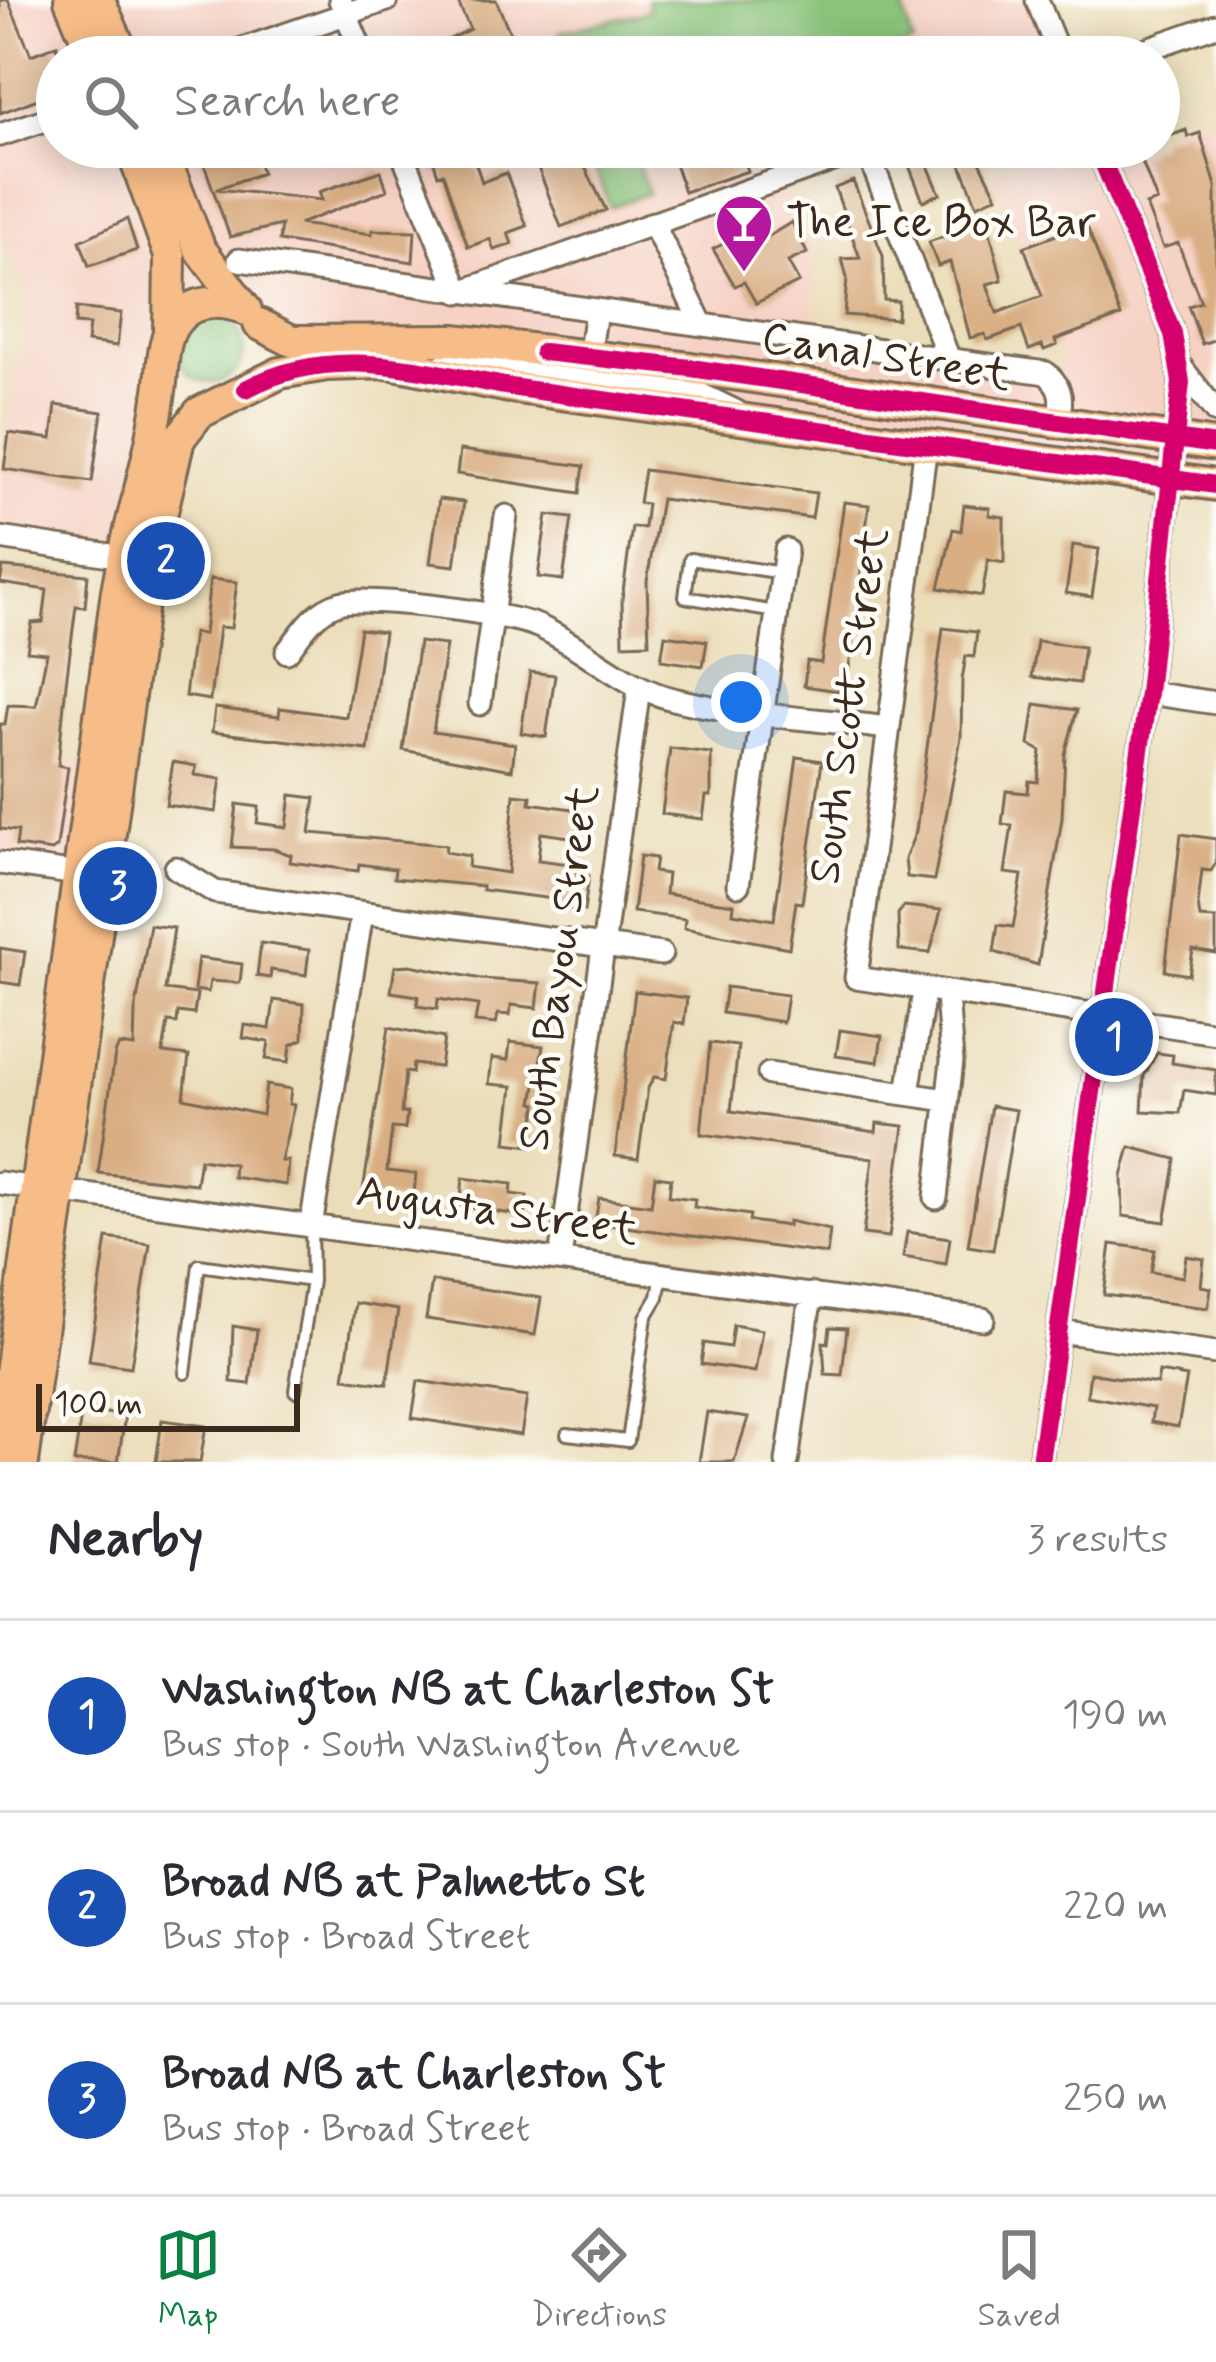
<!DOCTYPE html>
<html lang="en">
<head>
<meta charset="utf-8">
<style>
	body { margin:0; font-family:Mynerve,sans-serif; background:#f2f2f3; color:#2b2b33 }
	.scale { position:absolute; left:36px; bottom:30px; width:264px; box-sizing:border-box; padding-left:12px; border:6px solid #3b2a1e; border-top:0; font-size:33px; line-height:42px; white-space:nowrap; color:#3b2a1e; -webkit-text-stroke:9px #fdfcf7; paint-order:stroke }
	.you { position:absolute; left:741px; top:702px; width:42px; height:42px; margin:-30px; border:9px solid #fff; border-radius:50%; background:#1a73e8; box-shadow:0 0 0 18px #1a73e833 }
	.badge { display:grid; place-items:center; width:78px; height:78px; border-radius:50%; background:#0b8043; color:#fff; font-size:39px; font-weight:700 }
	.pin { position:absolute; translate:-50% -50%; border:6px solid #fff; box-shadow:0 3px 12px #0006 }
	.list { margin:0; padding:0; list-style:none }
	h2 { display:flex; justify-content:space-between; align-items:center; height:156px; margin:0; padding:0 48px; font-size:51px }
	h2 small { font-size:39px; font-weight:400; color:#7c7c81 }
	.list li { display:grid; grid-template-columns:78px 1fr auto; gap:36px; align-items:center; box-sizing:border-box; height:192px; padding:0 48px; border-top:3px solid #e1e1e2 }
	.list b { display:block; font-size:45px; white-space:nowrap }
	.list p { margin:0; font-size:39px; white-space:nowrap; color:#7c7c81 }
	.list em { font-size:39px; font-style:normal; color:#7c7c81 }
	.icon { flex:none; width:66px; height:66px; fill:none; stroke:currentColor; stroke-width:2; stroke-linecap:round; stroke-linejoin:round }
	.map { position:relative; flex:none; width:1216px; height:1462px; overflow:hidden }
	.search { position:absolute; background:#fff; box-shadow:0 6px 30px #0003; left:36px; right:36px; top:36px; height:132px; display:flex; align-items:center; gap:30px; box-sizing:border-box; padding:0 42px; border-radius:66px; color:#7c7c81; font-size:45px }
	.sheet { height:732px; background:#fff }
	nav { display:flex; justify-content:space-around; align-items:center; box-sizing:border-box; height:168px; border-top:3px solid #e1e1e2; background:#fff; font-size:33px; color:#7c7c81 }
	nav a { display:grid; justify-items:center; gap:6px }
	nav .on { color:#0b8043 }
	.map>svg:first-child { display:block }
	.built { fill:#f6d2c5 }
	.green { fill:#89c479; stroke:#62774c; stroke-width:3 }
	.building { fill:#d9ae83 }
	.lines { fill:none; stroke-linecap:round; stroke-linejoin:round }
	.service-casing { stroke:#796954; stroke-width:16 }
	.minor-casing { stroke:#796954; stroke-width:27 }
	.primary-casing { stroke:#796954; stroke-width:36 }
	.service { stroke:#fff; stroke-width:10 }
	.minor { stroke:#fff; stroke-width:21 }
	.primary { stroke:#f7bd88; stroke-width:30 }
	.cycleway-casing { stroke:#fdfcf7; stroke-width:26 }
	.cycleway { stroke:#d6006c; stroke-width:18 }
	.labels { text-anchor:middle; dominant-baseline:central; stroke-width:9; stroke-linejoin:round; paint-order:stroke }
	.poi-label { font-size:45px; fill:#3b2a1e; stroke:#fdfcf7; text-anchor:start }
	.street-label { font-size:45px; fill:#3b2a1e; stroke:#fdfcf7 }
</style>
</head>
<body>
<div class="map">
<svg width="1216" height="1462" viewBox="0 0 1216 1462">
	<rect width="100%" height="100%" fill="#fdfcf7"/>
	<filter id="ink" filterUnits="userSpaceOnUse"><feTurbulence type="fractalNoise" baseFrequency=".00833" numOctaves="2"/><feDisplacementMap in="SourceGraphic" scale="24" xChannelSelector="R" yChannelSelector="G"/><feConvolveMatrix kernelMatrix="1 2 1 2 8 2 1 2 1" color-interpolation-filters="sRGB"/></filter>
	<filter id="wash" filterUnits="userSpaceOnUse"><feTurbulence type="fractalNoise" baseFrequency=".004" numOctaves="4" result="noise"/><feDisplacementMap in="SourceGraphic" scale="48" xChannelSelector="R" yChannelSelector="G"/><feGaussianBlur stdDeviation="2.7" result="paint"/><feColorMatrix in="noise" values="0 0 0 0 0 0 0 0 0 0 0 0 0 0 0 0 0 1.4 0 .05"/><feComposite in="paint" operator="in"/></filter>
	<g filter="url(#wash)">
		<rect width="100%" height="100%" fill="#ebddb9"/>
		<path class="built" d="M 0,0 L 1046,0 L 1069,57 L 918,57 L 912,44 L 865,57 L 57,57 L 57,147 L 763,147 L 814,253 L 816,334 L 1065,366 L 990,171 L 1059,147 L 1085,147 L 1091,160 L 1125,147 L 1159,147 L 1159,135 L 1212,116 L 1216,126 L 1216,473 L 162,324 L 118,548 L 0,530 L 0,477 L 28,296 L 0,225 Z
			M 0,749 L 95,763 L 82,875 L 0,863 Z"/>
		<path class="green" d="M 647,0 L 901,0 L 913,44 L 865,57 L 566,57 L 560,32 L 649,11 Z
			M 587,147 L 632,147 L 648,193 L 610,207 Z
			M178 349a33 33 0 1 1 66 0a33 33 0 1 1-66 0Z"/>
		<g id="blocks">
			<path class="building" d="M 0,0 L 8,0 L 31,55 L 57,45 L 57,92 L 0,113 Z
				M 457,0 L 496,0 L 520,57 L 413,57 L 470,29 Z
				M 1186,130 L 1188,137 L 1200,133 L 1216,186 L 1216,339 L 1202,344 L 1188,306 L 1201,302 L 1178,243 L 1163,248 L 1146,205 L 1157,201 L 1140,156 L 1150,152 L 1148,147 L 1159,147 L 1159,140 Z
				M 217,147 L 285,150 L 257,159 L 262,173 L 216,189 L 322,200 L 319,192 L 381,171 L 387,190 L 299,224 L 372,234 L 372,230 L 415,231 L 413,262 L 279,241 L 281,225 L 230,237 L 200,153 Z
				M 429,147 L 470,147 L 482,182 L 506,173 L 527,226 L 508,233 L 512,244 L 494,250 L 490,239 L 468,247 L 443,173 L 438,175 Z
				M 530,147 L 575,147 L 606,210 L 561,227 Z
				M 708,147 L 740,147 L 748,171 L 684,192 L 675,164 L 684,161 L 681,153 Z
				M 954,147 L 973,147 L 997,196 L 977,205 Z
				M 924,156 L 940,194 L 923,201 L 908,163 Z
				M 853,181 L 883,256 L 884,300 L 898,301 L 897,319 L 844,315 L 847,278 L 842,259 L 860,258 L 835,188 Z
				M 127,219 L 137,250 L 89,266 L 80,241 Z
				M 987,220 L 1002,280 L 987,284 L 997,313 L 1042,296 L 1024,247 L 1086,224 L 1121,316 L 1055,340 L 1057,345 L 1044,350 L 1042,345 L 1029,350 L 1021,328 L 987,340 L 985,334 L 970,338 L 950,262 L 938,266 L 929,242 Z
				M 792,222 L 807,253 L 788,262 L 799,282 L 756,303 L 744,282 L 735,286 L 713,249 L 739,236 L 746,250 Z
				M 76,308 L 121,313 L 117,346 L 87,342 L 89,325 L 75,324 Z
				M 56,405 L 102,412 L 92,482 L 4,469 L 9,433 L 52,439 Z
				M 460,450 L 584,466 L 580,493 L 457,474 Z
				M 644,470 L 816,493 L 812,518 L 661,499 L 647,581 L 649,643 L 623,644 L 622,599 L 632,527 L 644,528 L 647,504 L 639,503 Z
				M 439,499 L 464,502 L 455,566 L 430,563 Z
				M 844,502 L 869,505 L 846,692 L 804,686 L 807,661 L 821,663 Z
				M 964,505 L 990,508 L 989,515 L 1004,517 L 1004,563 L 988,560 L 982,596 L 939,588 L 953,529 L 961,531 Z
				M 547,515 L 572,518 L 563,580 L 538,577 Z
				M 1073,545 L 1099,549 L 1092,597 L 1066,593 Z
				M 3,567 L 88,575 L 85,607 L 76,606 L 66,683 L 58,765 L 68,767 L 57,847 L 52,851 L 16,846 L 18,831 L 0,829 L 0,724 L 5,724 L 8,705 L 36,706 L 47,653 L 27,651 L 32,623 L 43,622 L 47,590 L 0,583 Z
				M 210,579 L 237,582 L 231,628 L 219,627 L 210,700 L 185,696 L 193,633 L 204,634 Z
				M 943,628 L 977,632 L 974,657 L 966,656 L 962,680 L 961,737 L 934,880 L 907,877 L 905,859 L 916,831 Z
				M 360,629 L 384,632 L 368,750 L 212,732 L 215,708 L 279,716 L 280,708 L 346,717 Z
				M 665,635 L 707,641 L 703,666 L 661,660 Z
				M 1037,641 L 1084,647 L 1079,683 L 1032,677 Z
				M 419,642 L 446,645 L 433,732 L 515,744 L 512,770 L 403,750 Z
				M 530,672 L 555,675 L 546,737 L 521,733 Z
				M 1035,704 L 1077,710 L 1065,754 L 1062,818 L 1038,965 L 994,952 L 998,925 L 1013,927 L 1017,906 L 1022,875 L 1005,873 L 1012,825 L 1002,824 L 1006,791 L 1028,793 L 1029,781 L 1038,782 L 1041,751 L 1029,745 Z
				M 670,748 L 711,753 L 711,796 L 706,796 L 703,819 L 662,814 Z
				M 797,757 L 822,761 L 802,903 L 796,902 L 789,948 L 684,928 L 685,919 L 633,912 L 640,856 L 656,858 L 654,872 L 667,874 L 665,894 L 734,904 L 733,913 L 774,920 Z
				M 173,762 L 196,766 L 195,775 L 221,779 L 216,812 L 166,805 Z
				M 514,794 L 531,796 L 530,803 L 580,810 L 577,838 L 541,833 L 538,860 L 578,865 L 577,874 L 589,876 L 584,911 L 553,907 L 554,899 L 482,890 L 482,886 L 394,878 L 395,869 L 359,864 L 358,871 L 290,862 L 291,855 L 274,849 L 232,847 L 237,804 L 259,807 L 257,823 L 287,827 L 291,795 L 315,798 L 310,833 L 446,845 L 445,852 L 469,856 L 468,867 L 508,873 Z
				M 1181,834 L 1216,839 L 1216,863 L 1211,871 L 1202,870 L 1198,904 L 1200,918 L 1216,919 L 1216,954 L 1193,950 L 1189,975 L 1165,971 Z
				M 904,906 L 941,910 L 930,953 L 899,950 L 898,914 Z
				M 150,925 L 174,928 L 165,990 L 197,994 L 194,1014 L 178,1012 L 177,1023 L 168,1022 L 163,1053 L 189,1056 L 184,1098 L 262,1115 L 266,1085 L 291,1089 L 289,1104 L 294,1105 L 281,1161 L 288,1161 L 286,1185 L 233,1177 L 234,1164 L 200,1159 L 196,1184 L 98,1173 L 115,1054 L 119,1045 L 134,1047 L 135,1012 Z
				M 261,943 L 309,950 L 306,975 L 271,970 L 270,978 L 257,976 Z
				M 0,948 L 25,952 L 20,985 L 0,982 Z
				M 198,958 L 242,964 L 240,983 L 210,981 L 208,992 L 194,990 Z
				M 410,965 L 481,979 L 540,983 L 537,1008 L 511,1005 L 510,1015 L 498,1014 L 496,1024 L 475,1022 L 478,1005 L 438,999 L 437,1009 L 417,1006 L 418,996 L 391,992 L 395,966 Z
				M 726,987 L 787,995 L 783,1022 L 722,1013 Z
				M 635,991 L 687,998 L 684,1024 L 674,1022 L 666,1079 L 654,1077 L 648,1088 L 638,1159 L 615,1156 Z
				M 274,1000 L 304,1004 L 303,1039 L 291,1045 L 289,1062 L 266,1059 L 269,1042 L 243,1038 L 245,1025 L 270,1029 Z
				M 389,1027 L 444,1038 L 440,1067 L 413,1064 L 412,1073 L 405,1072 L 401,1113 L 407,1113 L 405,1129 L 392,1128 L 387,1171 L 416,1174 L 413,1203 L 362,1197 Z
				M 840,1030 L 882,1036 L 878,1062 L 836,1056 Z
				M 510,1042 L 543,1046 L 533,1103 L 537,1104 L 532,1146 L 506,1143 L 513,1086 L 489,1084 L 492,1058 L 508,1060 Z
				M 710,1043 L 738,1046 L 731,1111 L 876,1132 L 877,1123 L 904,1126 L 889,1237 L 863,1234 L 873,1158 L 701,1134 Z
				M 1157,1053 L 1173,1055 L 1172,1063 L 1216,1070 L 1216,1095 L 1184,1090 L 1180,1113 L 1142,1111 L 1144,1076 Z
				M 991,1106 L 1016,1110 L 993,1250 L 968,1246 Z
				M 1130,1147 L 1176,1159 L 1165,1222 L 1123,1216 L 1122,1176 Z
				M 655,1176 L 671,1178 L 669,1196 L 695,1199 L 694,1207 L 750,1215 L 749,1221 L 788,1226 L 788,1221 L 830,1230 L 827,1254 L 595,1223 L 599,1198 L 651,1205 Z
				M 463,1178 L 512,1184 L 511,1194 L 527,1196 L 525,1216 L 460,1206 Z
				M 907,1232 L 950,1238 L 946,1264 L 903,1257 Z
				M 107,1238 L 150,1244 L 131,1367 L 89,1361 Z
				M 1111,1244 L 1155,1250 L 1151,1272 L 1183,1277 L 1186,1256 L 1204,1259 L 1201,1286 L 1211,1288 L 1208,1308 L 1104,1295 Z
				M 432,1281 L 541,1298 L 535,1335 L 426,1319 Z
				M 355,1303 L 398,1310 L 387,1384 L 344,1378 Z
				M 733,1325 L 762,1330 L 755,1372 L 701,1364 L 704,1343 L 730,1347 Z
				M 233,1326 L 257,1330 L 250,1384 L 231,1382 Z
				M 830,1327 L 847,1328 L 842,1375 L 825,1374 L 823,1342 L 828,1343 Z
				M 1159,1372 L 1187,1377 L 1178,1427 L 1151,1422 L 1153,1408 L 1087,1396 L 1090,1373 L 1157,1384 Z
				M 418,1381 L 527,1397 L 521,1435 L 412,1418 Z
				M 82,1409 L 125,1416 L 118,1462 L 74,1462 Z
				M 707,1412 L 748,1418 L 734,1462 L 699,1462 Z
				M 162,1420 L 206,1426 L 200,1462 L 156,1462 Z"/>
		</g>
	</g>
	<g filter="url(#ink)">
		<use href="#blocks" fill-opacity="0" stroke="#796954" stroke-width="3"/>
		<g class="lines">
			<g class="service-casing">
				<path id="service" d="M 776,612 L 685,597 L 690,559 L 782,573
					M 185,1373 L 199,1265 L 312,1281
					M 295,1391 L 312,1281 L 311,1226
					M 567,1434 L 628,1441 L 646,1317 L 658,1297 L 662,1273"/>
			</g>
			<g class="minor-casing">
				<path id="minor" d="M 340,0 L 364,57
					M 1037,0 L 1060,57
					M 219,57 L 387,0
					M 1124,57 L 1216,25
					M 0,135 L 57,116
					M 400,147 L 459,292
					M 866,148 L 949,359
					M 653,223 L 702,325
					M 239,260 L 1046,373 C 1064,388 1062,401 1058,423
					M 466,290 L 870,147
					M 444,364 L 481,364 L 702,395 L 737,412
					M 1181,367 L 1216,412
					M 587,370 L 596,311
					M 926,445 L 856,978 L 1216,1033
					M 0,538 L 123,557
					M 287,652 C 302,633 314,611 339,603 C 366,595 514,614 540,627 C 588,649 625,689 677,700 C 746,716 819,719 888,728
					M 1148,693 L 1216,703
					M 480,704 L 506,516
					M 0,863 L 92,876
					M 176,868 L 215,892 L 661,954
					M 738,885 L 786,550
					M 769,1074 L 947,1100
					M 908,1093 L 924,992
					M 0,1183 L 983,1319
					M 936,1198 L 952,1061 L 947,995
					M 311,1226 L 362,913
					M 560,1259 L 639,688
					M 1059,1331 L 1216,1353
					M 787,1462 L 811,1294
					M 1040,1462 L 1148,693 L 1181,382 L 1173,334 L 1097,147"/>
			</g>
			<g class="primary-casing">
				<path id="primary" d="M 70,0 L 94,57
					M 99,0 L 124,57
					M 131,147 L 170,256 L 169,331
					M 160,147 L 200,249 L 246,310
					M 259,324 L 292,341 L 454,340 L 691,368 L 1216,445
					M 0,1454 L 117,591 C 129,521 153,454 161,383 C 163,362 163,337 176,321 C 193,299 219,300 243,308
					M 23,1462 L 144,588 L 179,439 L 199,413 L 280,373 L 327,365 L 390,363 L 510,387 L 1216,485"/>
			</g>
			<use href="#service" class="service"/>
			<use href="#minor" class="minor"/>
			<use href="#primary" class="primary"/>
			<g class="cycleway-casing">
				<path id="cycleway" d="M 543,352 L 691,368 L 1216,445
					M 246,389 C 332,342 420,371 510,387 L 1216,485
					M 1040,1462 L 1148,693 L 1181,382 L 1173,334 L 1097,147"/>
			</g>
			<use href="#cycleway" class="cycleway"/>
		</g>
	</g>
	<defs>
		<g id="bar-pin" transform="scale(3)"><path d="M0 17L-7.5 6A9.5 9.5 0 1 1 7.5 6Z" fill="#b5179e" stroke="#fdfcf7"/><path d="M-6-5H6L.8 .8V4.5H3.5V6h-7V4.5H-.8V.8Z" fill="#fff"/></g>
	</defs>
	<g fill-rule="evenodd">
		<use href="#bar-pin" x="744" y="223"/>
	</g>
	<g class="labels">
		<g class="poi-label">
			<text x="786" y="223">The Ice Box Bar</text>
		</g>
		<g class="street-label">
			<text transform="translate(886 358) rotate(9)">Canal Street</text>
			<text transform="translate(850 706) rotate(-82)">South Scott Street</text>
			<text transform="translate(560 968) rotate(-82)">South Bayou Street</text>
			<text transform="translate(497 1212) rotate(8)">Augusta Street</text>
		</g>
	</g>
</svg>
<div class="scale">100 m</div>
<div class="you"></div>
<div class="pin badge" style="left:1114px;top:1037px;background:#1a4fb4">1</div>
<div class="pin badge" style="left:166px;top:561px;background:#1a4fb4">2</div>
<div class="pin badge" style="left:118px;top:886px;background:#1a4fb4">3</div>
<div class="search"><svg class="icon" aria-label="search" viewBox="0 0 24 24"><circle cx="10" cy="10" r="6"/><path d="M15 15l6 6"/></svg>Search here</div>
</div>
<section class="sheet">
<h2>Nearby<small>3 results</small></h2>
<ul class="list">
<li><span class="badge" style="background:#1a4fb4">1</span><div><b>Washington NB at Charleston St</b><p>Bus stop · South Washington Avenue</p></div><em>190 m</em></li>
<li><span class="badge" style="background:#1a4fb4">2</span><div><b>Broad NB at Palmetto St</b><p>Bus stop · Broad Street</p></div><em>220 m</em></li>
<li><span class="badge" style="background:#1a4fb4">3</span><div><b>Broad NB at Charleston St</b><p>Bus stop · Broad Street</p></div><em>250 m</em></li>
</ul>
</section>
<nav>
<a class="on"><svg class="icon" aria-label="map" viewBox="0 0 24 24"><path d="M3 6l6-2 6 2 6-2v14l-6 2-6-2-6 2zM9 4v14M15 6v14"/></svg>Map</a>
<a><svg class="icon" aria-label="directions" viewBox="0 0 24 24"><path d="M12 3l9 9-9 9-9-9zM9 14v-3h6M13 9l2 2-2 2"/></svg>Directions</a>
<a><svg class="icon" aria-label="saved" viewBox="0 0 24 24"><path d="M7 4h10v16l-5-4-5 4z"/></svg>Saved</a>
</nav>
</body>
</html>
